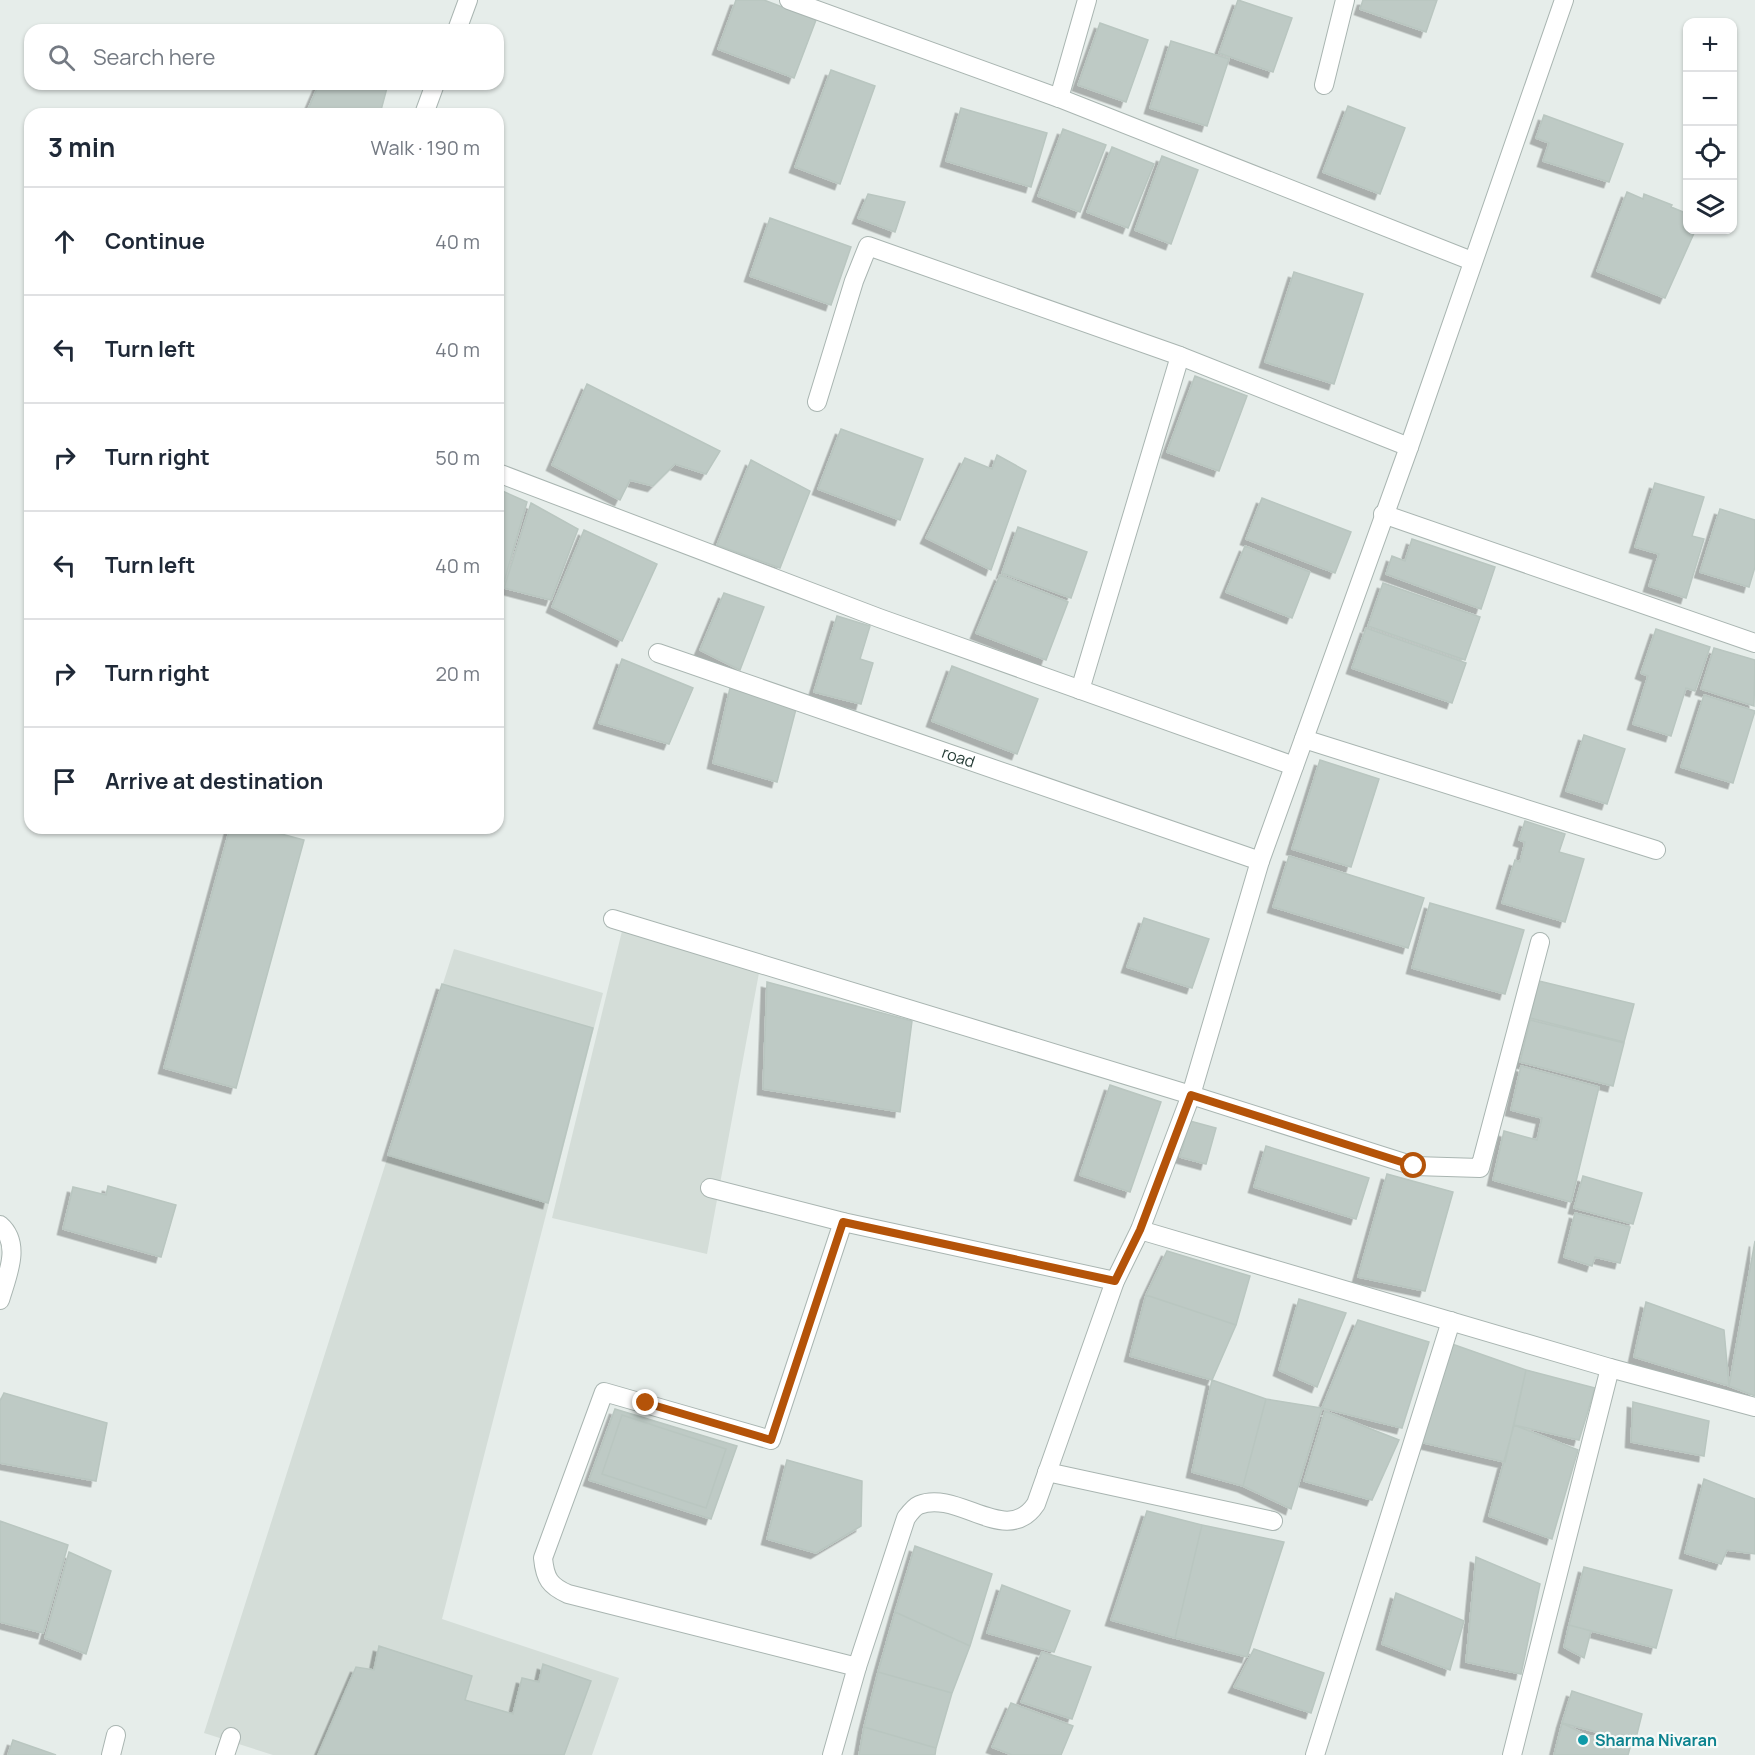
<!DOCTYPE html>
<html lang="en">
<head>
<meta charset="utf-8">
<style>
	body { margin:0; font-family:Manrope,sans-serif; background:#f6f6f7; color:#1f2937 }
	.controls { position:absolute; right:18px; top:18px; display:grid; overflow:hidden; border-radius:12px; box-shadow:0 2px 4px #0004 }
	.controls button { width:54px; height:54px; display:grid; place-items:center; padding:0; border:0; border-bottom:2px solid #e0e1e3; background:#fff; color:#1f2937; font:30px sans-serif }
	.stop { position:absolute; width:18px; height:18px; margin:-14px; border:4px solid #b45309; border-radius:50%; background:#fff }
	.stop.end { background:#b45309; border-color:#fff; box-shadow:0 2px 6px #0008 }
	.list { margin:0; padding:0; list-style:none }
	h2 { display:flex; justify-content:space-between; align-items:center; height:78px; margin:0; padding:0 24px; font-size:26px }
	h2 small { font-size:20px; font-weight:400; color:#747a83 }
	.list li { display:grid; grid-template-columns:39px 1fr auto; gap:18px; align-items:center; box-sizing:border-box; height:108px; padding:0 24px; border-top:2px solid #e0e1e3 }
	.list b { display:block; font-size:22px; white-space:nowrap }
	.list em { font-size:20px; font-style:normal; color:#747a83 }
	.icon { flex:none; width:33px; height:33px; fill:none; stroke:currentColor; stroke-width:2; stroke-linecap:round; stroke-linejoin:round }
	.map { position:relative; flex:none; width:1755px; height:1755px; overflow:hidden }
	.search { position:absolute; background:#fff; box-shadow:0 2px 4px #0004; left:24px; top:24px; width:480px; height:66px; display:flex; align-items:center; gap:15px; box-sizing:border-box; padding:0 21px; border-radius:18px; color:#747a83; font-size:22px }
	.panel { position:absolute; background:#fff; box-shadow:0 2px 4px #0004; left:24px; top:108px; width:480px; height:726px; border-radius:18px }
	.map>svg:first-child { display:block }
	.built { fill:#d4ddd8 }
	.building { fill:#becac5; stroke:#b9c6c0; stroke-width:1.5; filter:url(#shadow) }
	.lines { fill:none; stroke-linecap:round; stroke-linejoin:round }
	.minor-casing { stroke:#a9b5b1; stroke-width:20 }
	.minor { stroke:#fff; stroke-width:18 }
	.route { stroke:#b45309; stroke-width:8 }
	.culture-dot { fill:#0f9aa8; stroke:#f6faf8; stroke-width:2 }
	.labels { text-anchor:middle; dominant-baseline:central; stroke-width:4.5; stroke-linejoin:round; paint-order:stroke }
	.street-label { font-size:16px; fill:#273d37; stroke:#f6faf8 }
	.culture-label { font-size:16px; font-weight:bold; fill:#0d838f; stroke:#f6faf8; text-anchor:start }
</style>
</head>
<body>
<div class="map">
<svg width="1755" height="1755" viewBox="0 0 1755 1755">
	<defs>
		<filter id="shadow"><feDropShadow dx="-5.5" dy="5.5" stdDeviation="0" flood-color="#0004"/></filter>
	</defs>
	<rect width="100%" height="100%" fill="#e6edea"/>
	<path class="built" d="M 622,931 L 761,962 L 707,1254 L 552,1218 Z
		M 454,949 L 603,993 L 442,1619 L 619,1678 L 592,1755 L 273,1755 L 204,1733 Z"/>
	<path class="building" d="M 736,0 L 764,0 L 816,20 L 794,78 L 718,49 Z
		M 1238,0 L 1292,18 L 1273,72 L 1219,53 Z
		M 1363,0 L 1437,0 L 1426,32 L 1360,9 Z
		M 1100,23 L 1148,40 L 1126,102 L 1078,85 Z
		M 1171,41 L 1229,59 L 1207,126 L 1150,108 Z
		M 831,70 L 875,86 L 840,184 L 795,167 Z
		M 319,84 L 388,84 L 380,114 L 306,114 Z
		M 1348,106 L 1405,128 L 1380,194 L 1323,172 Z
		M 961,108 L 1047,133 L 1031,187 L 946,161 Z
		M 1544,115 L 1623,144 L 1609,182 L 1543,161 L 1549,143 L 1536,138 Z
		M 1063,129 L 1106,145 L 1080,212 L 1038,196 Z
		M 1112,147 L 1154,164 L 1128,228 L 1087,212 Z
		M 1162,156 L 1198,170 L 1171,244 L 1135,230 Z
		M 1627,192 L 1643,199 L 1644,194 L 1672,205 L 1671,207 L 1688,214 L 1683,227 L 1695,231 L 1665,298 L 1597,271 Z
		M 868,194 L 905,202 L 895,232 L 858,218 Z
		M 770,218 L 851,247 L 831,305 L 750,276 Z
		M 1294,272 L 1363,294 L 1334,384 L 1265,362 Z
		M 1195,376 L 1247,396 L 1219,471 L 1167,452 Z
		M 587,384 L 720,451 L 706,474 L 675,464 L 653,486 L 630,480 L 620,500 L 552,465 Z
		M 841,429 L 923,459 L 900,520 L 818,489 Z
		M 997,455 L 1026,471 L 991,570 L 926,538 L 965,458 L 992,469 Z
		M 751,460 L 810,491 L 780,568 L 717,545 Z
		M 1655,483 L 1704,497 L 1692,536 L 1704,539 L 1686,598 L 1649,586 L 1659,554 L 1635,547 Z
		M 498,489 L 527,502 L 504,582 L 498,580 Z
		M 1262,498 L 1351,532 L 1335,573 L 1246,539 Z
		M 531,503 L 578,529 L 551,600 L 504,588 Z
		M 1720,509 L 1755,520 L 1755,567 L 1749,587 L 1700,572 Z
		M 1018,527 L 1087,552 L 1071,598 L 1002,573 Z
		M 584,530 L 657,564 L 622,641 L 552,607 Z
		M 1412,539 L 1495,567 L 1481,609 L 1386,574 L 1392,556 L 1405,561 Z
		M 1245,546 L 1310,572 L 1292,618 L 1226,592 Z
		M 1000,575 L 1068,602 L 1046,660 L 976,633 Z
		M 1383,583 L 1480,617 L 1465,660 L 1368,626 Z
		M 724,593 L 764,607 L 740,670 L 700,650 Z
		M 837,616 L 870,626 L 860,659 L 873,663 L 861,704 L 814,692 Z
		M 1366,628 L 1466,663 L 1452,703 L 1352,668 Z
		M 1656,629 L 1710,647 L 1695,691 L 1686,688 L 1671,736 L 1633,724 L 1648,676 L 1641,673 Z
		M 1714,648 L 1755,660 L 1754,706 L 1701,689 Z
		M 622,659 L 693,688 L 669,744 L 599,723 Z
		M 952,666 L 1038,699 L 1017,754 L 932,721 Z
		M 730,688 L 796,709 L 777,782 L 713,763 Z
		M 1704,695 L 1755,711 L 1733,783 L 1681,767 Z
		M 1584,735 L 1625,749 L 1607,804 L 1566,791 Z
		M 1320,760 L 1379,779 L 1351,867 L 1292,849 Z
		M 1525,821 L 1565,834 L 1559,852 L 1584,859 L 1565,922 L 1502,903 L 1515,860 L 1520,862 L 1525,842 L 1519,840 Z
		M 230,828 L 259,828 L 304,840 L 236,1088 L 164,1068 Z
		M 1289,856 L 1424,898 L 1408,948 L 1273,907 Z
		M 1430,903 L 1524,930 L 1505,994 L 1412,968 Z
		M 1144,918 L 1209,939 L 1192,988 L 1127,967 Z
		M 1539,981 L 1634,1004 L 1624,1042 L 1530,1018 Z
		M 767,982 L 912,1021 L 900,1112 L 763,1089 Z
		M 442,984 L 593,1028 L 548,1203 L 388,1155 Z
		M 1530,1020 L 1624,1043 L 1613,1086 L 1520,1062 Z
		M 1521,1066 L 1599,1087 L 1571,1202 L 1493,1180 L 1504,1131 L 1537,1140 L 1542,1118 L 1511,1110 Z
		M 1110,1085 L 1161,1102 L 1130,1192 L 1080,1175 Z
		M 1190,1121 L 1216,1128 L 1206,1164 L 1180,1157 Z
		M 1266,1146 L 1369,1178 L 1356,1219 L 1254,1187 Z
		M 1387,1174 L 1453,1192 L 1425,1291 L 1358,1277 Z
		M 1583,1176 L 1642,1193 L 1633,1224 L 1574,1208 Z
		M 108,1186 L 176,1205 L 161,1257 L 63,1229 L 73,1187 L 106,1195 Z
		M 1575,1213 L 1630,1227 L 1620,1263 L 1595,1257 L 1592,1266 L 1564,1257 Z
		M 1755,1241 L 1755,1396 L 1729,1386 Z
		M 1167,1251 L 1250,1276 L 1236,1325 L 1146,1295 Z
		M 1146,1295 L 1236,1325 L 1212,1380 L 1130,1356 Z
		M 1299,1299 L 1346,1313 L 1317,1387 L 1279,1370 Z
		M 1646,1302 L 1724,1330 L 1729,1386 L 1634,1357 Z
		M 1358,1320 L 1429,1342 L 1402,1428 L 1322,1408 Z
		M 1452,1344 L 1526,1370 L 1505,1462 L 1420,1442 Z
		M 1526,1370 L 1595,1388 L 1579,1440 L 1514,1425 Z
		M 1212,1380 L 1266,1399 L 1243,1486 L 1192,1472 Z
		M 4,1393 L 107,1423 L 96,1481 L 0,1463 L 0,1401 Z
		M 1266,1399 L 1322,1408 L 1291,1509 L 1243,1486 Z
		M 1633,1402 L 1709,1421 L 1704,1456 L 1631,1442 Z
		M 615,1409 L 737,1446 L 711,1519 L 589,1480 Z
		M 1325,1411 L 1399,1440 L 1372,1500 L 1304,1481 Z
		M 622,1415 L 726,1449 L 706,1508 L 602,1474 Z
		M 1514,1425 L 1578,1450 L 1552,1539 L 1489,1516 Z
		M 787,1460 L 862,1481 L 861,1526 L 816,1553 L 767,1539 Z
		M 1704,1479 L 1755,1499 L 1755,1554 L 1727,1550 L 1721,1564 L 1685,1553 Z
		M 1147,1511 L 1202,1525 L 1175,1638 L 1111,1620 Z
		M 0,1521 L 68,1545 L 43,1633 L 0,1622 Z
		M 1202,1525 L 1284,1542 L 1247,1657 L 1175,1638 Z
		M 915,1546 L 992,1574 L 970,1646 L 895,1612 Z
		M 69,1552 L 111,1571 L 86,1654 L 45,1638 Z
		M 1476,1557 L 1540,1584 L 1521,1674 L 1466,1662 Z
		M 1584,1567 L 1672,1590 L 1656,1648 L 1569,1625 Z
		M 1002,1585 L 1070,1611 L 1054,1652 L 987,1633 Z
		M 1396,1593 L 1464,1621 L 1450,1670 L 1382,1644 Z
		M 895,1612 L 970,1646 L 952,1693 L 878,1672 Z
		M 1569,1625 L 1591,1631 L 1584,1658 L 1564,1647 Z
		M 379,1646 L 472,1676 L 465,1700 L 513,1714 L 522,1678 L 539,1682 L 543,1664 L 591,1681 L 564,1755 L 318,1755 L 356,1667 L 374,1670 Z
		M 1254,1649 L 1324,1673 L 1311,1713 L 1234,1687 Z
		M 1042,1652 L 1091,1667 L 1072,1719 L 1021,1702 Z
		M 878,1672 L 952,1693 L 936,1748 L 864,1727 Z
		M 1572,1691 L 1642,1714 L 1635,1742 L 1562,1723 Z
		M 1011,1703 L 1073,1726 L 1061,1755 L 1012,1755 L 992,1747 Z
		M 1562,1723 L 1586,1735 L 1631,1744 L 1628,1755 L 1554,1755 Z
		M 864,1727 L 936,1748 L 935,1755 L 859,1755 Z
		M 13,1740 L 56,1755 L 8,1755 Z"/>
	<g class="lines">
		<g class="minor-casing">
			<g id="minor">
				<path d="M 789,0 L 1059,98 L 1472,261"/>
				<path d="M 457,30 L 468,0"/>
				<path d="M 1324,85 L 1345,0"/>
				<path d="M 1059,98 L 1087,0"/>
				<path d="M 424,114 L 435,84"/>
				<path d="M 817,402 L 854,281 L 868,246 L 1180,356 L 1409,447"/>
				<path d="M 498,473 L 879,618 L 1294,766"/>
				<path d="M 1383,514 L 1755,643"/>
				<path id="s1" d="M 658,653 L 1260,861"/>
				<path d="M 1080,690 L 1180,356"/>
				<path d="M 1304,739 L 1656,850"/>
				<path d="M 613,919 L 1191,1095 L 1414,1166 L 1480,1168 L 1540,942"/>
				<path d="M 710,1188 L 843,1222 L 1115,1281"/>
				<path d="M 843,1222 L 771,1440 L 604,1392 L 543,1558 C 545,1579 550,1586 568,1594 L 857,1667"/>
				<path d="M 0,1225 C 22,1244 7,1276 0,1300"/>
				<path d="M 1140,1230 L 1610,1368 L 1755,1407"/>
				<path d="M 1047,1472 L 1273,1521"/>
				<path d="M 111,1755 L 116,1735"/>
				<path d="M 225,1755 L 231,1737"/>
				<path d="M 832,1755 L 857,1667 L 906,1518 C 909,1514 914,1507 919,1505 C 958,1489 1007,1548 1036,1504 L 1115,1281 L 1140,1230 L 1191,1095 L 1260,861 L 1409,447 L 1564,0"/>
				<path d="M 1315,1755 L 1451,1321"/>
				<path d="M 1512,1755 L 1610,1368"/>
			</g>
		</g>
		<use href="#minor" class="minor"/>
	</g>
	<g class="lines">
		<path class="route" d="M 646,1403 L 771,1440 L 843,1222 L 1115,1281 L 1140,1230 L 1191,1095 L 1414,1166"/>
	</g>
	<circle class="culture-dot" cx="1583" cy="1740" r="6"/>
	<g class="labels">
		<g class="street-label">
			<text stroke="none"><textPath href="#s1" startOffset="318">road</textPath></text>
		</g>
		<g class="culture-label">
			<text x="1595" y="1740">Sharma Nivaran</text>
		</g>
	</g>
</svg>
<div class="controls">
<button>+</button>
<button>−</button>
<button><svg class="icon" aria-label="locate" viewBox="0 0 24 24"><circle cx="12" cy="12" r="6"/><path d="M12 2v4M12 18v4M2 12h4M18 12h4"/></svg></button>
<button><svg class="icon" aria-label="layers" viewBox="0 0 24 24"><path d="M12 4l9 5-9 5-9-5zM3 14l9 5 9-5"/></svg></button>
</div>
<div class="stop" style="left:1414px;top:1166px"></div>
<div class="stop end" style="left:646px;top:1403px"></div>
<div class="search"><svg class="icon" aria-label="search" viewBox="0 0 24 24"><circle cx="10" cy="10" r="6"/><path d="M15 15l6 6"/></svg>Search here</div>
<section class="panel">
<h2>3 min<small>Walk · 190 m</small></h2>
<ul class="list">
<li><svg class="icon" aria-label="ahead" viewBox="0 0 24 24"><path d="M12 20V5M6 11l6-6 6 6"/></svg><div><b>Continue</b></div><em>40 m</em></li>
<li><svg class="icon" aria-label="left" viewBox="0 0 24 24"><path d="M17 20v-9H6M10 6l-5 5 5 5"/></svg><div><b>Turn left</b></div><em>40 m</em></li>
<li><svg class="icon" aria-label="right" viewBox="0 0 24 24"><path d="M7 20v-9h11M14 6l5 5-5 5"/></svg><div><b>Turn right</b></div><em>50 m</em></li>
<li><svg class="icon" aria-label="left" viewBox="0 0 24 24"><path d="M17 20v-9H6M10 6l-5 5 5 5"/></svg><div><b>Turn left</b></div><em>40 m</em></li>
<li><svg class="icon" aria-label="right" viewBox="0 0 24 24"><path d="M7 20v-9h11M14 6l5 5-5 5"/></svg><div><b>Turn right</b></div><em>20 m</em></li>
<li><svg class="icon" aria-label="arrive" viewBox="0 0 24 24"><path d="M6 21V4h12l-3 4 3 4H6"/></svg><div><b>Arrive at destination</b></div></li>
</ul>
</section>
</div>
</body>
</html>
